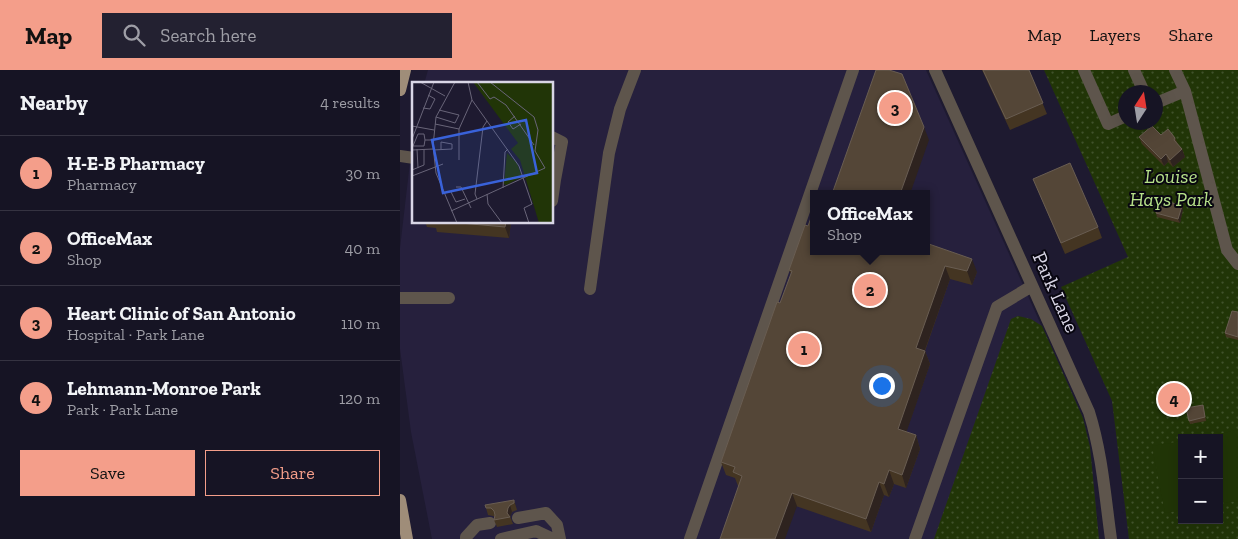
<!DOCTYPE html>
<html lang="en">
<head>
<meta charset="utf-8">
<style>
	body { margin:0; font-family:"Zilla Slab",serif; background:#232131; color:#f1f3f6 }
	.controls { position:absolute; right:15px; bottom:15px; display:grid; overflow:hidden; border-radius:0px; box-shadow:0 5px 20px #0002 }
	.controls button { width:45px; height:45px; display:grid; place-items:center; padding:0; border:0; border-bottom:1px solid #353341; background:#161424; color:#f1f3f6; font:25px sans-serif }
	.compass { position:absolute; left:718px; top:15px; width:45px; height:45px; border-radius:50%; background:#161424; box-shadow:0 5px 20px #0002; rotate:12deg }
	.you { position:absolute; left:481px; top:315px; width:18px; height:18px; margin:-12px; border:4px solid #fff; border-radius:50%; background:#1a73e8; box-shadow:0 0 0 8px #1a73e833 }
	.badge { display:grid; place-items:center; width:32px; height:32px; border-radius:50%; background:#f49e8a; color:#111; font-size:16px; font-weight:700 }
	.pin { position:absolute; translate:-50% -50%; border:2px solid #fff; box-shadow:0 1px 5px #0006 }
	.popup { position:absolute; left:410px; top:120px; width:120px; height:65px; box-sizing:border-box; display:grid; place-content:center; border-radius:0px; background:#161424; filter:drop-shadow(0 1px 4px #0005); font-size:16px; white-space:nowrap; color:#9e9ea6 }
	.popup b { font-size:19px; color:#f1f3f6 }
	.popup::after { content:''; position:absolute; left:50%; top:100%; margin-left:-10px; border:10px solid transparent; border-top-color:#161424 }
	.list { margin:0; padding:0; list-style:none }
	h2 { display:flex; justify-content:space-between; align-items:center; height:65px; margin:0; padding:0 20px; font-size:21px }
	h2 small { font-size:16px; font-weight:400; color:#9e9ea6 }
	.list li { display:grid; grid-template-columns:32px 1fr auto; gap:15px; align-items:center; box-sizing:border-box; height:75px; padding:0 20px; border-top:1px solid #353341 }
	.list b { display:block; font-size:19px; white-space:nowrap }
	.list p { margin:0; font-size:16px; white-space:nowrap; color:#9e9ea6 }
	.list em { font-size:16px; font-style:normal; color:#9e9ea6 }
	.actions { display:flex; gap:10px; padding:15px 20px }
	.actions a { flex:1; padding:11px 0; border:1px solid #f49e8a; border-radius:0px; text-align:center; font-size:18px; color:#f49e8a }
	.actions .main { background:#f49e8a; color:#111 }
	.icon { flex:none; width:28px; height:28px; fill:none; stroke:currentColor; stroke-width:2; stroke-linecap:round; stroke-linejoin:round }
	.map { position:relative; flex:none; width:838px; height:469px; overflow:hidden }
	header { display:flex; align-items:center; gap:30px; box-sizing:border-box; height:70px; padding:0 25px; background:#f49e8a; color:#111 }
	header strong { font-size:24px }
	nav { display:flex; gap:28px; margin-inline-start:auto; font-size:18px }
	.search { width:350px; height:45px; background:#232131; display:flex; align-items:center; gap:12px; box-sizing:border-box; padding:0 18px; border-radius:0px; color:#9e9ea6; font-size:19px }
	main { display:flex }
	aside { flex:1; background:#161424 }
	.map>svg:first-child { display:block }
	.built { fill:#26203d; fill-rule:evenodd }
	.green { fill:url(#green-dots); fill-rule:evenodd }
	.pitch { fill:#213507 }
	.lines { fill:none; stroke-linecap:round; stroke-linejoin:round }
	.minor { stroke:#5e554c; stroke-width:12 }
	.major { stroke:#9f8d79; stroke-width:12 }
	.wall { fill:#443522 }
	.shaded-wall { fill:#2e231f }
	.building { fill:#544637; stroke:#695d52 }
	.labels { text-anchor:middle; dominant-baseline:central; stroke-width:4; stroke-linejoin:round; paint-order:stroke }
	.park-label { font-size:20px; font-style:italic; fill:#b6e189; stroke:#080610 }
	.street-label { font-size:20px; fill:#d9d6e6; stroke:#080610 }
	.inset-road { fill:none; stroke:#696579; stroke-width:1 }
	.view { fill:#3962da; fill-opacity:0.15; stroke:#3962da; stroke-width:2.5 }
	.inset-edge { fill:none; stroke:#d9d6e6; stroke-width:2.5 }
</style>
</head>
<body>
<header>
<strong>Map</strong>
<div class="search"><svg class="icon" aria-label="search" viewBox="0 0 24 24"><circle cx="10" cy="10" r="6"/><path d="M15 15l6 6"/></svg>Search here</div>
<nav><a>Map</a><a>Layers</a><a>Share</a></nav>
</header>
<main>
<aside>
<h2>Nearby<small>4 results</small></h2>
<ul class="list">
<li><span class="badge">1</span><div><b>H-E-B Pharmacy</b><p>Pharmacy</p></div><em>30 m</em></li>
<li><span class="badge">2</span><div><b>OfficeMax</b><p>Shop</p></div><em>40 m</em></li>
<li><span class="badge">3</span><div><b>Heart Clinic of San Antonio</b><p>Hospital · Park Lane</p></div><em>110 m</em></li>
<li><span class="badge">4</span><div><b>Lehmann-Monroe Park</b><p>Park · Park Lane</p></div><em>120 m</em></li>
</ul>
<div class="actions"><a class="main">Save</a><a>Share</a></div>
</aside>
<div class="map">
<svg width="838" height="469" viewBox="0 0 838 469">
	<defs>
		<pattern id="green-dots" width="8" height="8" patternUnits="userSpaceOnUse" patternTransform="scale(1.25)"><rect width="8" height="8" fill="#213507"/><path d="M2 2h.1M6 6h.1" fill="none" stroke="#41522b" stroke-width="1.8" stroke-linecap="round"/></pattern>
	</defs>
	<rect width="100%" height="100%" fill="#1e1a30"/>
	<path class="built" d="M 28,0 L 526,0 L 683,348 L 690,377 L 699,469 L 32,469 L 11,362 L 0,279 L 0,178 L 14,58 L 14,152 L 152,152 L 152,14 L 24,14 ZM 414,124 L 526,124 L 526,181 L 414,181 Z"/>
	<path class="green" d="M 644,0 L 838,0 L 838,469 L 729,469 L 712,331 L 661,217 L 728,187 ZM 726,22 L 756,22 L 756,52 L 726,52 ZM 782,368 L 819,368 L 819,450 L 782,450 Z
		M 618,246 L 631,249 L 642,256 L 683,348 L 690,377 L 699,469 L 534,469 L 611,249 Z"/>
	<path class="pitch" d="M 838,360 L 838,431 L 821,433 L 819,423 L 819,368 L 808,368 L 808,366 Z
		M 782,371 L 782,440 L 765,443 L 752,376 Z"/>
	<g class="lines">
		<path class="minor" d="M 535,0 L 689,342 C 702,383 705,426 711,469
			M 684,0 L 708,54 L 726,46
			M 734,0 L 744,22
			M 775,0 L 785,21 L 827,180 L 838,194
			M 756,33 L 785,21
			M 152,67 L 162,72 L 155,110 L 152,110
			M 0,86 L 14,88
			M 152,131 L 155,110
			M 190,219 L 209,83 L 220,39 L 235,0
			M 0,228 L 49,228
			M 118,448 L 146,443 L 157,455 L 160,469
			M 66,469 L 66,467 L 77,455 L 90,453
			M 101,469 L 136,461 L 153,469
			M 290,469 L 453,0
			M 515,469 L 597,237 L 632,216"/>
		<path class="major" d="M 0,20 L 5,0
			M 0,430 L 7,469"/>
	</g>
	<path class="wall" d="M 582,0 L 629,0 L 647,44 L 610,60 Z
		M 761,65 L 775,68 L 778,74 L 782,79 L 785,87 L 773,97 L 768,92 L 764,96 L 742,74 L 739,67 Z
		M 633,109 L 698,157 L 702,168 L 665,184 Z
		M 782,136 L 783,139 L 780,153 L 757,147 L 756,143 Z
		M 25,152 L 111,152 L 109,168 L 37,162 L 36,158 L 27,157 Z
		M 408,156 L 526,181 L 577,202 L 572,215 L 550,209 L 525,281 L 530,294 L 506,362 L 516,365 L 520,379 L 506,418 L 494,414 L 489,427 L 484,425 L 471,462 L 338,416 L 335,408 L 326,405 L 321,392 L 391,204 L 389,200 Z
		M 838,242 L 838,270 L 826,267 L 825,263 Z
		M 804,339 L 806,351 L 790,354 L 789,351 Z
		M 114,430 L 117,440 L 112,442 L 110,446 L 113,454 L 97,457 L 94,450 L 95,447 L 93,446 L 88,445 L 86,438 Z"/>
	<path class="shaded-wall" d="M 524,57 L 529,70 L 510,124 L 500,124 Z
		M 782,79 L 785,87 L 773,97 L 770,90 Z
		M 766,84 L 768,92 L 764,96 L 761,89 Z
		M 782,136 L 783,139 L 780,153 L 778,149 Z
		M 106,152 L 111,152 L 109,168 L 105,157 Z
		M 572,189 L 577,202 L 572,215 L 567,201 Z
		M 545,196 L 550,209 L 521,291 L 516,278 Z
		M 525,281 L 530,294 L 503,372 L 498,359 Z
		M 516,365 L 520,379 L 506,418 L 502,405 Z
		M 489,400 L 494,414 L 489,427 L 484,414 Z
		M 479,412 L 484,425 L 471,462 L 466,449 Z
		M 392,423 L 397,436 L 385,469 L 375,469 Z
		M 110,435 L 112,442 L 110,447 L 107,443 L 108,438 Z"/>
	<path class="building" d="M 476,0 L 489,0 L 502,4 L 524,57 L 500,124 L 432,124 Z
		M 583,0 L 629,0 L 643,33 L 606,49 Z
		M 752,56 L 761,65 L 768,59 L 775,68 L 774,70 L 782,79 L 770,90 L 766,84 L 761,89 L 739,67 Z
		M 670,93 L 698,157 L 661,173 L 633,109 Z
		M 759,129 L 782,136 L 778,149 L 756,143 Z
		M 412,145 L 414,145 L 414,181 L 526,181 L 526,173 L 572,189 L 567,201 L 545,196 L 516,278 L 525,281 L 498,359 L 516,365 L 502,405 L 489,400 L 484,414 L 479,412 L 466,449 L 392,423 L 375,469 L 320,469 L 342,406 L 333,402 L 335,397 L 321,392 L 377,232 L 380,233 L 392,201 L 389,200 L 405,155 L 408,156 Z
		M 49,152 L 106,152 L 105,157 Z
		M 832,241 L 838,242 L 838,267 L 825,263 Z
		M 803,335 L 805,347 L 789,351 L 786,338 Z
		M 114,430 L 114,433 L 110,435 L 108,438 L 107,443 L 110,447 L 94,450 L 95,445 L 94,441 L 91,438 L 86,438 L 85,435 Z"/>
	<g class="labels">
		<g class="park-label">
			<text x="771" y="106">Louise<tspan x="771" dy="23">Hays Park</tspan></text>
		</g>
		<g class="street-label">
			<text transform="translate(656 222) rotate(66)">Park Lane</text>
		</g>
	</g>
	<g transform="translate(12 12)">
		<rect width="141" height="141" fill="#1e1a30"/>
		<path d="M 61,0 L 141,1 L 141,141 L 127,141 L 108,78 L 99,67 L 106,61 ZM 95,71 L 105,81 L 110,95 L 94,103 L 92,102 Z" fill="#213507"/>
		<path class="inset-road" d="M 8,0 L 33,14M 43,0 L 24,35 L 21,64 L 24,91 L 45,141M 56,0 L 60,18 L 107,84 L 120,122 L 112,126 L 117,141M 65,0 L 78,17 L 82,15 L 94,23 L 122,63M 11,26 L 18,27 L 23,17 L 16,13M 103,34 L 96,40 L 101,47 L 109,42M 24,35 L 43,41 L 47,33 L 27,28M 23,42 L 47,47M 0,44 L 22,48M 0,57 L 22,0M 13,58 L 12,64 L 1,64 L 6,52 L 12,52 L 13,58 L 21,58M 5,67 L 6,86M 0,68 L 21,67M 21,68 L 40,67 L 40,62 L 29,60 L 29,67M 47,78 L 47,47 L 60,18M 0,88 L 12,83 L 12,67M 0,94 L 31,82M 44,105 L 49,105 L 59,126M 91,106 L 93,70 L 96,67M 39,110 L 44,120 L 53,117M 75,112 L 76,122 L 90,141M 65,117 L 63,112 L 71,45 L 75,39M 39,129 L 133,86 L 123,69 L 126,48 L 122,35 L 78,0"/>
		<path class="view" d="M 114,38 L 125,91 L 31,111 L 20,58 Z"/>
		<rect width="141" height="141" class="inset-edge"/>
	</g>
</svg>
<div class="controls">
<button>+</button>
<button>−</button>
</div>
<svg class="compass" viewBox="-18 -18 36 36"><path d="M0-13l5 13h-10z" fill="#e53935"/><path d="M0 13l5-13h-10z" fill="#9e9ea6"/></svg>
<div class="you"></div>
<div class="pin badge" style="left:404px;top:279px">1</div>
<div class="pin badge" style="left:470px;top:220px">2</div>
<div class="popup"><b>OfficeMax</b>Shop</div>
<div class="pin badge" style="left:495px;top:38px">3</div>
<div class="pin badge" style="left:774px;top:329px">4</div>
</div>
</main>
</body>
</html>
